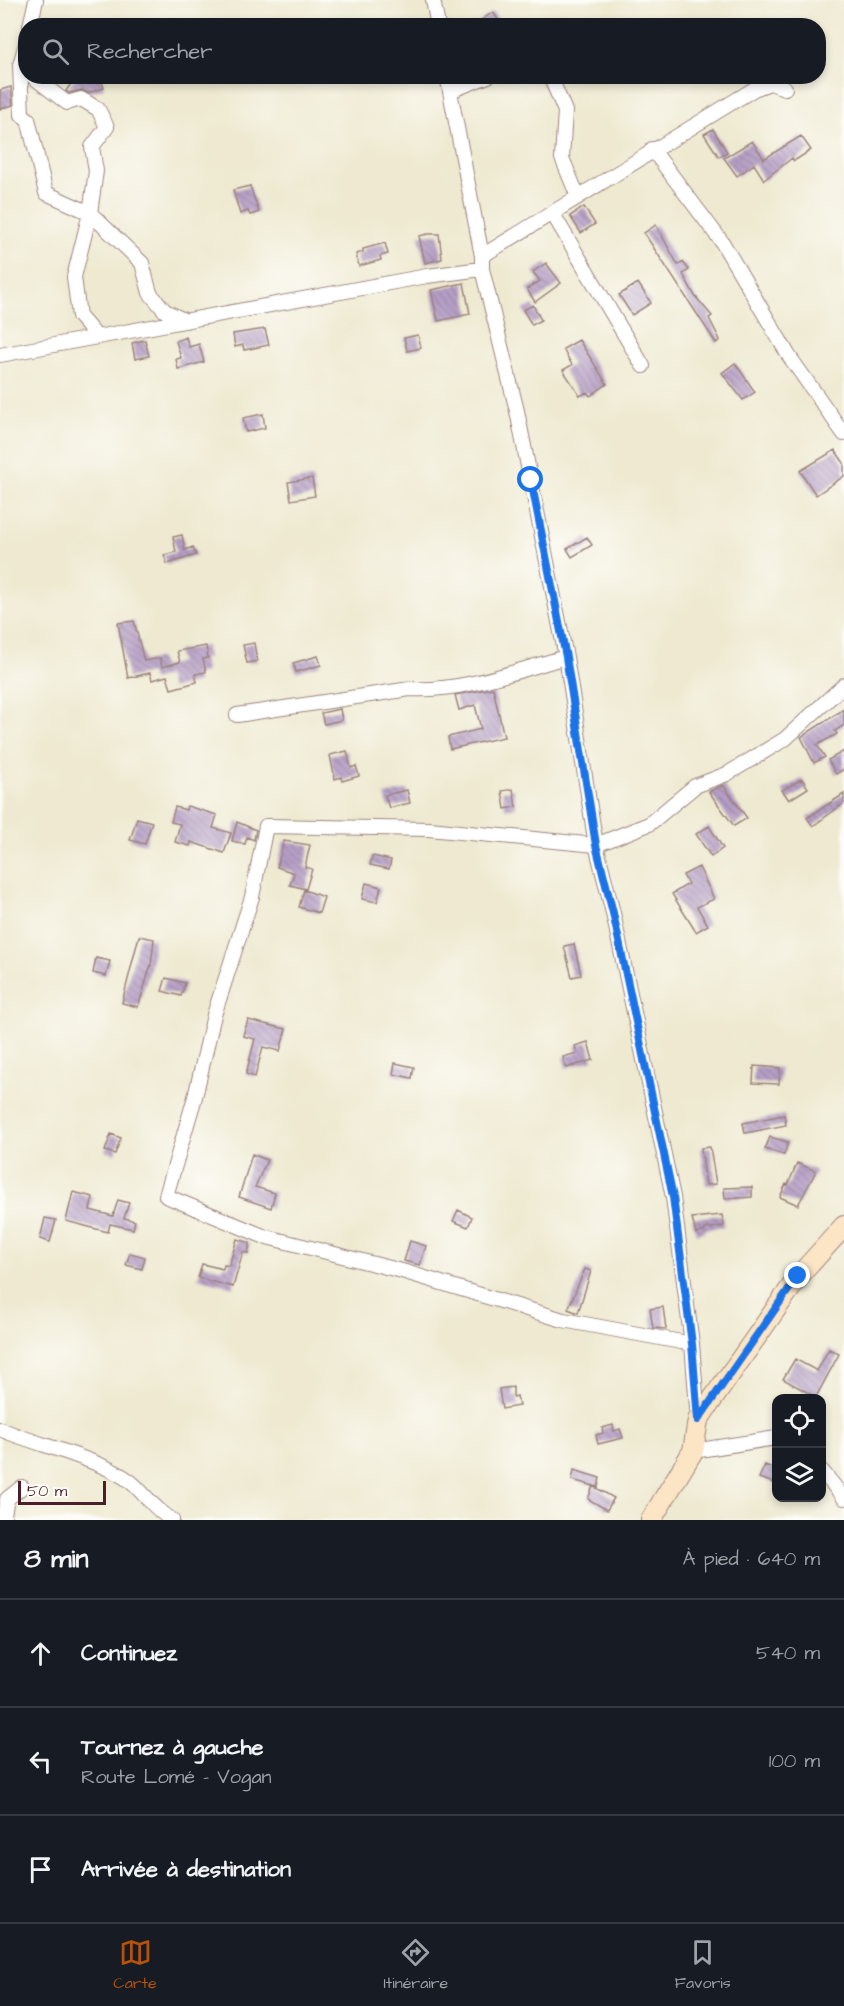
<!DOCTYPE html>
<html lang="fr">
<head>
<meta charset="utf-8">
<style>
	body { margin:0; font-family:"Architects Daughter",sans-serif; background:#242831; color:#f1f3f6 }
	.controls { position:absolute; right:18px; bottom:18px; display:grid; overflow:hidden; border-radius:12px; box-shadow:0 3px 9px #0003 }
	.controls button { width:54px; height:54px; display:grid; place-items:center; padding:0; border:0; border-bottom:2px solid #363941; background:#171b24; color:#f1f3f6; font:30px sans-serif }
	.scale { position:absolute; left:18px; bottom:15px; width:88px; box-sizing:border-box; padding-left:6px; border:3px solid #4a1f2b; border-top:0; font-size:16px; line-height:21px; white-space:nowrap; color:#4a1f2b; -webkit-text-stroke:4px #fdfcf7; paint-order:stroke }
	.stop { position:absolute; width:18px; height:18px; margin:-14px; border:4px solid #1a73e8; border-radius:50%; background:#fff }
	.stop.end { background:#1a73e8; border-color:#fff; box-shadow:0 2px 6px #0008 }
	.list { margin:0; padding:0; list-style:none }
	h2 { display:flex; justify-content:space-between; align-items:center; height:78px; margin:0; padding:0 24px; font-size:26px }
	h2 small { font-size:20px; font-weight:400; color:#9ea1a6 }
	.list li { display:grid; grid-template-columns:39px 1fr auto; gap:18px; align-items:center; box-sizing:border-box; height:108px; padding:0 24px; border-top:2px solid #363941 }
	.list b { display:block; font-size:22px; white-space:nowrap }
	.list p { margin:0; font-size:20px; white-space:nowrap; color:#9ea1a6 }
	.list em { font-size:20px; font-style:normal; color:#9ea1a6 }
	.icon { flex:none; width:33px; height:33px; fill:none; stroke:currentColor; stroke-width:2; stroke-linecap:round; stroke-linejoin:round }
	.map { position:relative; flex:none; width:844px; height:1520px; overflow:hidden }
	.search { position:absolute; background:#171b24; box-shadow:0 3px 9px #0003; left:18px; right:18px; top:18px; height:66px; display:flex; align-items:center; gap:15px; box-sizing:border-box; padding:0 21px; border-radius:24px; color:#9ea1a6; font-size:22px }
	.sheet { height:402px; background:#171b24 }
	nav { display:flex; justify-content:space-around; align-items:center; box-sizing:border-box; height:84px; border-top:2px solid #363941; background:#171b24; font-size:16px; color:#9ea1a6 }
	nav a { display:grid; justify-items:center; gap:3px }
	nav .on { color:#b45309 }
	.map>svg:first-child { display:block }
	.building { fill:url(#building-back-hatch) }
	.lines { fill:none; stroke-linecap:round; stroke-linejoin:round }
	.street-casing { stroke:#9c847e; stroke-width:16 }
	.secondary-casing { stroke:#9c847e; stroke-width:22 }
	.street { stroke:#fff; stroke-width:14 }
	.secondary { stroke:#fce5c4; stroke-width:20 }
	.route { stroke:#1a73e8; stroke-width:8 }
</style>
</head>
<body>
<div class="map">
<svg width="844" height="1520" viewBox="0 0 844 1520">
	<defs>
		<pattern id="building-back-hatch" width="6" height="6" patternUnits="userSpaceOnUse" patternTransform="scale(1.5)"><rect width="6" height="6" fill="#b69fc6"/><path d="M-1 5l2 2M0 0l6 6M5-1l2 2" fill="none" stroke="#9681a1"/></pattern>
	</defs>
	<rect width="100%" height="100%" fill="#fdfcf7"/>
	<filter id="ink" filterUnits="userSpaceOnUse"><feTurbulence type="fractalNoise" baseFrequency=".0167" numOctaves="2"/><feDisplacementMap in="SourceGraphic" scale="12" xChannelSelector="R" yChannelSelector="G"/><feConvolveMatrix kernelMatrix="1 2 1 2 8 2 1 2 1" color-interpolation-filters="sRGB"/></filter>
	<filter id="wash" filterUnits="userSpaceOnUse"><feTurbulence type="fractalNoise" baseFrequency=".008" numOctaves="4" result="noise"/><feDisplacementMap in="SourceGraphic" scale="24" xChannelSelector="R" yChannelSelector="G"/><feGaussianBlur stdDeviation="1.35" result="paint"/><feColorMatrix in="noise" values="0 0 0 0 0 0 0 0 0 0 0 0 0 0 0 0 0 1.4 0 .05"/><feComposite in="paint" operator="in"/></filter>
	<g filter="url(#wash)">
		<rect width="100%" height="100%" fill="#eee9d0"/>
		<g id="blocks">
			<path class="building" d="M 493,12 L 502,26 L 473,26 Z
				M 76,76 L 100,76 L 104,88 L 88,93 L 82,90 L 69,93 L 66,91 Z
				M 11,87 L 13,105 L 0,109 L 0,90 Z
				M 713,129 L 727,152 L 719,157 L 704,134 Z
				M 801,136 L 811,150 L 794,161 L 792,158 L 764,180 L 754,164 L 737,176 L 724,158 L 752,141 L 764,159 Z
				M 250,186 L 259,212 L 250,215 L 248,211 L 240,214 L 233,190 Z
				M 584,207 L 595,224 L 581,233 L 570,216 Z
				M 656,225 L 678,265 L 683,262 L 689,270 L 683,274 L 695,296 L 712,316 L 709,318 L 720,340 L 716,343 L 644,233 Z
				M 428,234 L 439,234 L 442,259 L 425,263 L 419,236 Z
				M 385,243 L 388,254 L 380,256 L 381,260 L 359,266 L 356,254 L 363,252 L 363,249 Z
				M 546,263 L 561,283 L 535,302 L 527,289 L 540,281 L 533,272 Z
				M 464,283 L 470,314 L 438,321 L 431,290 Z
				M 638,283 L 651,303 L 632,315 L 619,295 Z
				M 533,305 L 541,320 L 532,325 L 523,310 Z
				M 265,329 L 269,345 L 244,350 L 243,345 L 235,347 L 233,334 Z
				M 418,335 L 421,348 L 407,351 L 404,338 Z
				M 186,337 L 189,347 L 199,344 L 204,362 L 178,369 L 176,359 L 181,358 L 176,341 Z
				M 145,340 L 149,356 L 135,359 L 132,343 Z
				M 579,340 L 607,384 L 590,396 L 587,392 L 580,396 L 563,370 L 572,365 L 563,349 Z
				M 735,363 L 755,392 L 743,400 L 722,373 Z
				M 263,414 L 265,428 L 246,432 L 243,418 Z
				M 835,450 L 844,463 L 844,476 L 816,495 L 800,471 Z
				M 312,478 L 315,496 L 291,500 L 288,482 Z
				M 182,535 L 185,550 L 193,547 L 196,555 L 167,564 L 164,555 L 176,552 L 173,537 Z
				M 587,537 L 592,545 L 572,557 L 567,549 Z
				M 134,621 L 144,661 L 160,658 L 162,667 L 180,662 L 177,651 L 206,646 L 208,658 L 203,659 L 206,672 L 195,674 L 197,682 L 171,689 L 167,676 L 152,680 L 150,673 L 128,678 L 118,623 Z
				M 254,643 L 257,661 L 247,663 L 243,645 Z
				M 318,656 L 321,665 L 296,672 L 293,663 Z
				M 493,688 L 504,737 L 450,749 L 448,737 L 481,729 L 475,705 L 459,710 L 455,695 Z
				M 340,709 L 342,720 L 324,724 L 321,713 Z
				M 844,709 L 844,725 L 835,731 L 837,734 L 817,745 L 825,757 L 814,763 L 801,737 Z
				M 347,751 L 351,768 L 356,766 L 359,776 L 342,781 L 341,777 L 335,779 L 330,755 Z
				M 844,751 L 844,769 L 836,774 L 828,760 Z
				M 802,779 L 808,788 L 789,800 L 782,790 Z
				M 723,785 L 747,818 L 734,826 L 709,792 Z
				M 513,789 L 516,807 L 505,809 L 502,791 Z
				M 407,790 L 410,803 L 389,808 L 385,795 Z
				M 844,794 L 844,803 L 813,826 L 807,818 Z
				M 187,806 L 217,815 L 213,828 L 231,833 L 224,853 L 191,842 L 190,846 L 175,842 L 180,824 L 171,822 L 175,807 L 186,810 Z
				M 137,818 L 152,822 L 145,844 L 130,840 Z
				M 237,822 L 256,830 L 254,840 L 247,837 L 245,844 L 232,841 Z
				M 709,826 L 723,848 L 711,857 L 696,834 Z
				M 284,841 L 310,845 L 305,867 L 312,869 L 306,889 L 290,885 L 294,873 L 277,867 Z
				M 372,856 L 391,860 L 389,869 L 370,865 Z
				M 699,867 L 714,899 L 697,907 L 708,925 L 696,932 L 672,894 L 688,884 L 683,875 Z
				M 366,883 L 381,887 L 377,902 L 362,899 Z
				M 304,890 L 324,897 L 319,913 L 299,907 Z
				M 139,936 L 154,939 L 151,965 L 138,1007 L 122,1003 Z
				M 574,944 L 581,975 L 572,977 L 564,946 Z
				M 96,958 L 110,961 L 106,976 L 93,973 Z
				M 166,978 L 185,983 L 181,996 L 162,991 Z
				M 248,1020 L 286,1029 L 280,1051 L 263,1047 L 255,1077 L 246,1074 L 255,1039 L 243,1036 Z
				M 588,1042 L 593,1060 L 566,1068 L 563,1057 L 577,1053 L 575,1046 Z
				M 395,1063 L 414,1067 L 412,1078 L 393,1074 Z
				M 754,1066 L 780,1068 L 779,1084 L 753,1083 Z
				M 784,1115 L 786,1125 L 745,1133 L 743,1123 Z
				M 111,1134 L 121,1138 L 115,1154 L 105,1151 Z
				M 770,1137 L 788,1142 L 784,1155 L 765,1149 Z
				M 710,1147 L 716,1184 L 706,1185 L 701,1148 Z
				M 252,1154 L 267,1160 L 255,1187 L 275,1193 L 271,1208 L 239,1197 Z
				M 797,1163 L 816,1171 L 798,1205 L 780,1197 L 786,1184 L 788,1185 Z
				M 752,1187 L 752,1197 L 725,1199 L 724,1188 Z
				M 73,1192 L 93,1197 L 90,1210 L 113,1216 L 118,1200 L 129,1203 L 124,1218 L 135,1221 L 133,1229 L 110,1224 L 108,1232 L 66,1221 Z
				M 458,1210 L 472,1217 L 468,1227 L 453,1221 Z
				M 722,1215 L 724,1226 L 705,1229 L 705,1231 L 696,1234 L 692,1218 Z
				M 45,1218 L 56,1220 L 50,1242 L 40,1239 Z
				M 237,1239 L 250,1243 L 248,1253 L 243,1252 L 233,1287 L 198,1278 L 202,1264 L 223,1269 L 224,1265 L 229,1266 Z
				M 410,1241 L 426,1246 L 420,1265 L 404,1261 Z
				M 130,1253 L 145,1257 L 142,1269 L 126,1265 Z
				M 585,1269 L 591,1271 L 578,1313 L 568,1309 Z
				M 663,1307 L 666,1329 L 653,1328 L 650,1309 Z
				M 829,1349 L 839,1354 L 816,1397 L 783,1379 L 795,1359 L 817,1371 Z
				M 513,1387 L 513,1397 L 517,1396 L 519,1406 L 502,1409 L 499,1389 Z
				M 613,1425 L 614,1431 L 620,1429 L 623,1438 L 598,1444 L 596,1435 L 603,1433 L 602,1428 Z
				M 765,1465 L 777,1470 L 777,1484 L 759,1478 Z
				M 574,1470 L 600,1478 L 598,1487 L 572,1480 Z
				M 593,1486 L 614,1498 L 607,1510 L 588,1499 Z"/>
		</g>
	</g>
	<g filter="url(#ink)">
		<use href="#blocks" fill-opacity="0" stroke="#9c847e" stroke-width="1.5"/>
		<g class="lines">
			<g class="street-casing">
				<path id="street" d="M 433,0 L 438,26
					M 30,26 L 36,0
					M 26,43 L 20,65 L 22,115 L 28,119 L 46,193 L 90,213 L 142,263 L 150,293 L 165,311 L 186,321
					M 32,76 L 67,103 L 81,99 L 98,109 L 107,127 L 92,147 L 96,171 L 90,213 L 74,277 L 79,316 L 97,337
					M 447,76 L 482,256 L 482,269 L 517,411 L 566,657 L 596,845 L 613,913 L 673,1197 L 692,1344 L 698,1420
					M 550,76 L 565,111 L 562,158 L 578,197
					M 450,91 L 488,76
					M 652,149 L 722,242 L 789,356 L 844,434
					M 553,214 L 643,366
					M 482,256 L 754,89 L 770,83 L 785,88
					M 0,355 L 427,276 L 482,269
					M 237,715 L 410,689 C 463,692 515,671 566,657
					M 692,1344 L 563,1320 L 402,1271 L 263,1236 L 166,1196 L 195,1097 L 214,1015 L 252,897 L 266,826 L 429,829 L 596,845 L 649,824 L 695,786 L 727,774 L 785,739 L 844,685
					M 0,1429 C 35,1444 103,1460 131,1482 C 146,1495 154,1509 172,1520
					M 693,1451 L 776,1438
					M 822,1471 L 844,1498
					M 3,1520 L 7,1499 L 22,1487"/>
			</g>
			<g class="secondary-casing">
				<path id="secondary" d="M 651,1520 L 693,1451 L 698,1420 L 799,1276 L 844,1226"/>
			</g>
			<use href="#street" class="street"/>
			<use href="#secondary" class="secondary"/>
		</g>
	</g>
	<g class="lines" filter="url(#ink)">
		<path class="route" d="M 531,480 L 566,657 L 596,845 L 613,913 L 673,1197 L 692,1344 L 698,1420 L 798,1276"/>
	</g>
</svg>
<div class="controls">
<button><svg class="icon" aria-label="locate" viewBox="0 0 24 24"><circle cx="12" cy="12" r="6"/><path d="M12 2v4M12 18v4M2 12h4M18 12h4"/></svg></button>
<button><svg class="icon" aria-label="layers" viewBox="0 0 24 24"><path d="M12 4l9 5-9 5-9-5zM3 14l9 5 9-5"/></svg></button>
</div>
<div class="scale">50 m</div>
<div class="stop" style="left:531px;top:480px"></div>
<div class="stop end" style="left:798px;top:1276px"></div>
<div class="search"><svg class="icon" aria-label="search" viewBox="0 0 24 24"><circle cx="10" cy="10" r="6"/><path d="M15 15l6 6"/></svg>Rechercher</div>
</div>
<section class="sheet">
<h2>8 min<small>À pied · 640 m</small></h2>
<ul class="list">
<li><svg class="icon" aria-label="ahead" viewBox="0 0 24 24"><path d="M12 20V5M6 11l6-6 6 6"/></svg><div><b>Continuez</b></div><em>540 m</em></li>
<li><svg class="icon" aria-label="left" viewBox="0 0 24 24"><path d="M17 20v-9H6M10 6l-5 5 5 5"/></svg><div><b>Tournez à gauche</b><p>Route Lomé - Vogan</p></div><em>100 m</em></li>
<li><svg class="icon" aria-label="arrive" viewBox="0 0 24 24"><path d="M6 21V4h12l-3 4 3 4H6"/></svg><div><b>Arrivée à destination</b></div></li>
</ul>
</section>
<nav>
<a class="on"><svg class="icon" aria-label="map" viewBox="0 0 24 24"><path d="M3 6l6-2 6 2 6-2v14l-6 2-6-2-6 2zM9 4v14M15 6v14"/></svg>Carte</a>
<a><svg class="icon" aria-label="directions" viewBox="0 0 24 24"><path d="M12 3l9 9-9 9-9-9zM9 14v-3h6M13 9l2 2-2 2"/></svg>Itinéraire</a>
<a><svg class="icon" aria-label="saved" viewBox="0 0 24 24"><path d="M7 4h10v16l-5-4-5 4z"/></svg>Favoris</a>
</nav>
</body>
</html>
